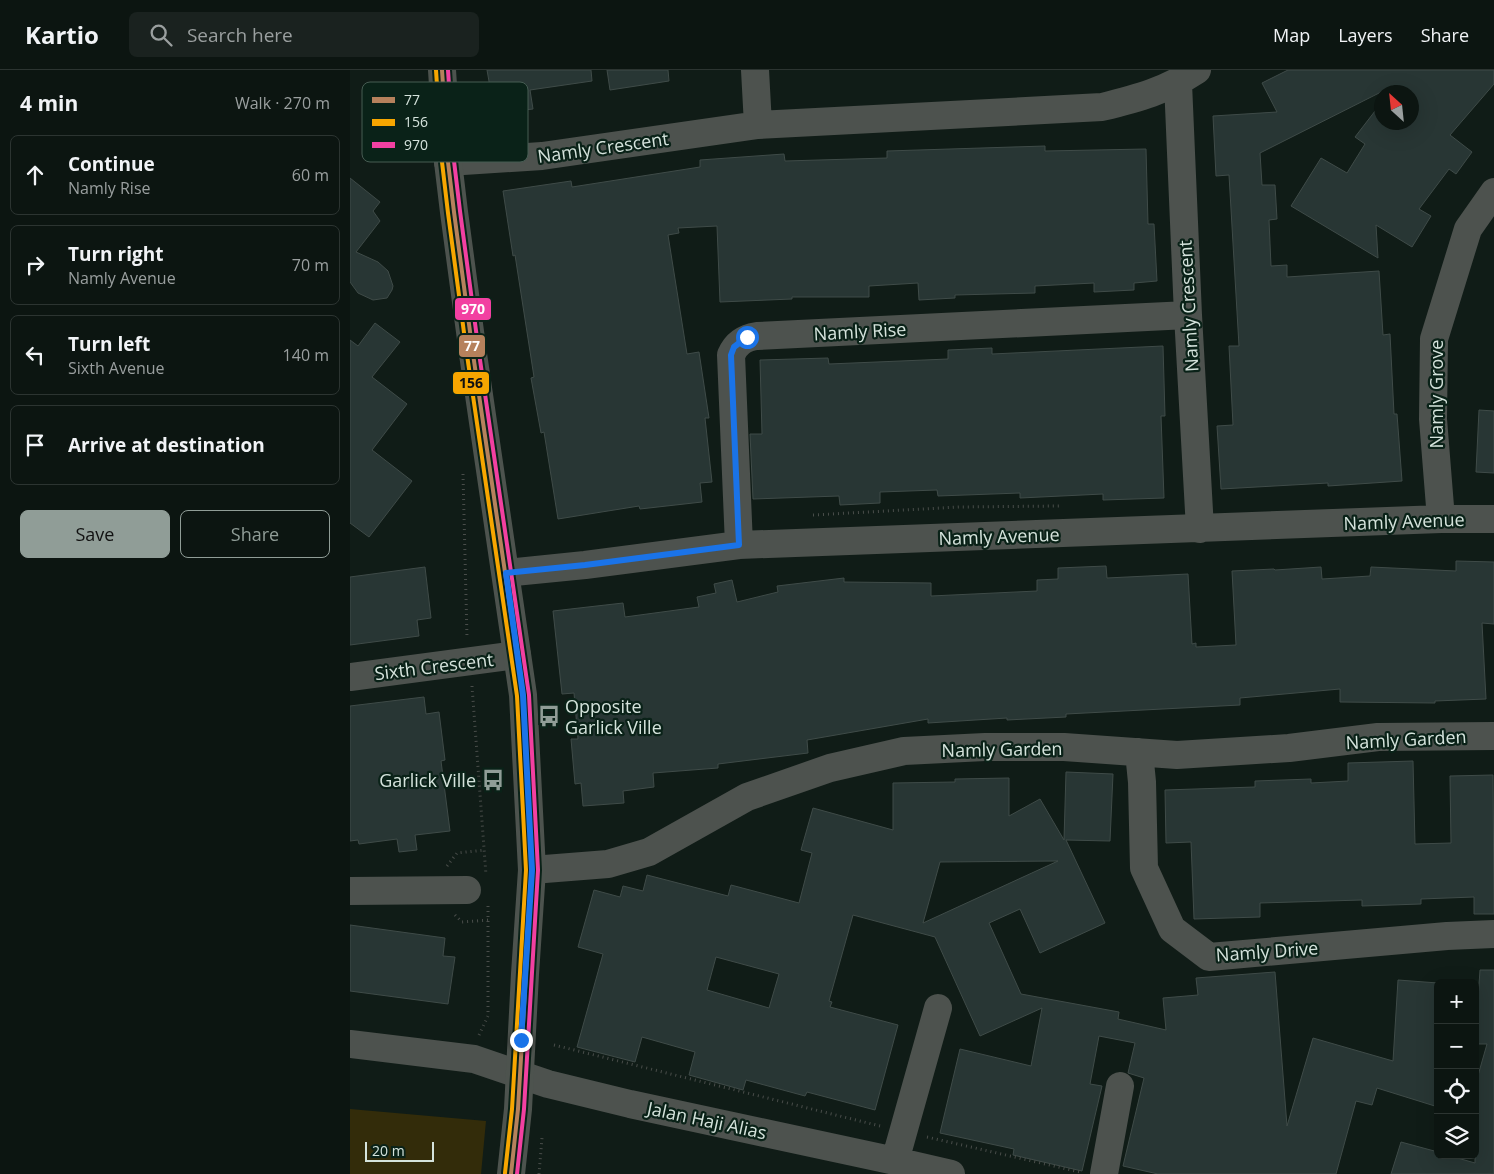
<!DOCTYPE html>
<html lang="en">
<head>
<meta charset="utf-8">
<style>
	body { margin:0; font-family:"Open Sans",sans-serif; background:#1a221f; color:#f1f3f6 }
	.controls { position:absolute; right:15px; bottom:15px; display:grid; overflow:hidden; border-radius:8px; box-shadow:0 5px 20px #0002 }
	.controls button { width:45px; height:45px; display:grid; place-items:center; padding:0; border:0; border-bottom:1px solid #2c3431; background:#0c1511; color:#f1f3f6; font:25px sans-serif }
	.compass { position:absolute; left:1024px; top:15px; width:45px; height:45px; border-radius:50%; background:#0c1511; box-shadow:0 5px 20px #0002; rotate:333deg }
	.scale { position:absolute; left:15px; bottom:12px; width:69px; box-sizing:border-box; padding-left:5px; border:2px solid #d5e3dc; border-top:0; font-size:14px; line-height:18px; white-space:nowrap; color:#d5e3dc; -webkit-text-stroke:4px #0a2218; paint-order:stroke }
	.stop { position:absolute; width:15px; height:15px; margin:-11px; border:4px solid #1a73e8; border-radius:50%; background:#fff }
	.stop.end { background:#1a73e8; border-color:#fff; box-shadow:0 1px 5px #0008 }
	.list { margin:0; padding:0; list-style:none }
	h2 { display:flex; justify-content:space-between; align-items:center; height:65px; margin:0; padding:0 20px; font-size:21px }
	h2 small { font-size:16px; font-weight:400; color:#9a9f9f }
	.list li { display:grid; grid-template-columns:32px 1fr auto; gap:15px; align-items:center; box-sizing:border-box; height:80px; margin:0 10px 10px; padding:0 10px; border:1px solid #2c3431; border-radius:8px }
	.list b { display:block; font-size:19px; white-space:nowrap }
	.list p { margin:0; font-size:16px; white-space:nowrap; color:#9a9f9f }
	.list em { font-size:16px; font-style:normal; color:#9a9f9f }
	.actions { display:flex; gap:10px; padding:15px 20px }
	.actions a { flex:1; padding:11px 0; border:1px solid #909d97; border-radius:8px; text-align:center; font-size:18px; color:#909d97 }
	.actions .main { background:#909d97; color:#111 }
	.icon { flex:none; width:28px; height:28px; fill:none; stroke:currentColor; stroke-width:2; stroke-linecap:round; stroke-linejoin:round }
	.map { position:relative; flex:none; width:1144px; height:1104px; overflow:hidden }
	header { display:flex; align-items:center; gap:30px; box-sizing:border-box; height:70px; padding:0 25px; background:#0c1511; border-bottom:1px solid #2c3431 }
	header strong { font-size:24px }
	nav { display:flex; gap:28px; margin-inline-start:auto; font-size:18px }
	.search { width:350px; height:45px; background:#1a221f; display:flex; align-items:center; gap:12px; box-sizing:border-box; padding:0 18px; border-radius:8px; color:#9a9f9f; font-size:19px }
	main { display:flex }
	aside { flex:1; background:#0c1511 }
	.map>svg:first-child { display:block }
	.green { fill:#332c0a }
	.building { fill:#283634; stroke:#3f4b48; fill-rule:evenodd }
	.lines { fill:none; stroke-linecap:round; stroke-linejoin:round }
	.path { stroke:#494d4a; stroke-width:3; stroke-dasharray:1 4; stroke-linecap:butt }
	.minor { stroke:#4d524e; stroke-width:28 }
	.major { stroke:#4d534e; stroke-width:28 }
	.bus-1-casing { stroke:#0a2218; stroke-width:8 }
	.bus-2-casing { stroke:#0a2218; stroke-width:8 }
	.bus-3-casing { stroke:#0a2218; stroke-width:8 }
	.bus-1 { stroke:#b6815c; stroke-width:4 }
	.bus-2 { stroke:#f7a600; stroke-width:4 }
	.bus-3 { stroke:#f240a1; stroke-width:4 }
	.route { stroke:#1a73e8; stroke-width:6 }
	.labels { text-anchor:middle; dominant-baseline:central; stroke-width:4.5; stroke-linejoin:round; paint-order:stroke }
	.street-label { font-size:18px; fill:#d5e3dc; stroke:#0a2218 }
	.poi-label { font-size:18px; fill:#d5e3dc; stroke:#0a2218; text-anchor:start }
	.key { fill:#0a2218; stroke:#475c53; stroke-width:1 }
	.key-label { font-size:14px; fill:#d5e3dc }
	.line-badge { stroke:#0a2218; stroke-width:2 }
	.badge-label { font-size:14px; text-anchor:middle; font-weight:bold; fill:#fff }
	.pale-badge-label { font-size:14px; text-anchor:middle; font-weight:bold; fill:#111 }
</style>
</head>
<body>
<header>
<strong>Kartio</strong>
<div class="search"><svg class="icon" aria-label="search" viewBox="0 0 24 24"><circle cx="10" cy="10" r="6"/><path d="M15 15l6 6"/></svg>Search here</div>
<nav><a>Map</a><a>Layers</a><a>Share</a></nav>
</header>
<main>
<aside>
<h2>4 min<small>Walk · 270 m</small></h2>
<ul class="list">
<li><svg class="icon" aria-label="ahead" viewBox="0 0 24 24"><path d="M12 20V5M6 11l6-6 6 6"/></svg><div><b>Continue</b><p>Namly Rise</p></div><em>60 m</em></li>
<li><svg class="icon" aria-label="right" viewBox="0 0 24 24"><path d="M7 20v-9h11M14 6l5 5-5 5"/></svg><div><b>Turn right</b><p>Namly Avenue</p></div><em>70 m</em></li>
<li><svg class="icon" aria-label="left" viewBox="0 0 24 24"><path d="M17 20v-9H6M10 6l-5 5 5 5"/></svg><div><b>Turn left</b><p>Sixth Avenue</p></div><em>140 m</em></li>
<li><svg class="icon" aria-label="arrive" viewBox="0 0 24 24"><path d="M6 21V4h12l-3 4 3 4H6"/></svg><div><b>Arrive at destination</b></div></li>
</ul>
<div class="actions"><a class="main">Save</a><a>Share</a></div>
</aside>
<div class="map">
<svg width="1144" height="1104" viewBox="0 0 1144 1104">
	<rect width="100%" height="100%" fill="#101c17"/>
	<path class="green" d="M 0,1039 L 136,1051 L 131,1104 L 0,1104 Z"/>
	<path class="building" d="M 137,0 L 241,0 L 242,11 L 180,20 L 183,39 L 165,41 L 140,17 Z
		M 257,0 L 318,0 L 319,11 L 260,20 Z
		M 938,0 L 1144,0 L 1144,14 L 1100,65 L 1122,82 L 1106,104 L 1099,99 L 1069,139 L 1081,146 L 1062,177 L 1026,155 L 1028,188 L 941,136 L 971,88 L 997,103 L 1015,74 L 1005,67 L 1032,32 L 1032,52 L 1062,52 L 1062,22 L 1038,22 L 1043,16 L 910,83 L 912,115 L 925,115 L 927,149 L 919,150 L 921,196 L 937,195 L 937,207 L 1029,201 L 1033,265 L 1040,264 L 1044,344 L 1047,344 L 1052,411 L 978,416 L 978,413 L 871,419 L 867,356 L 883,355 L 879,276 L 889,276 L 879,105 L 866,106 L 863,46 L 927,42 L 912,13 Z
		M 695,76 L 695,81 L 796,79 L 798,154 L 804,154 L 807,211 L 784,213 L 784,220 L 744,222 L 744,213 L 685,216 L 685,223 L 605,225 L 605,228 L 569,230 L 568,213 L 519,216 L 519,227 L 442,227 L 442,229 L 370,232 L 367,156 L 328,158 L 329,163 L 318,165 L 337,284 L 349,282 L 359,348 L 355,348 L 362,412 L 350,413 L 352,432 L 290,439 L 289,436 L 208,449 L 194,362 L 191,363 L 181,308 L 184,307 L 165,185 L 163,186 L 153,121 L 221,111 L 222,117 L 350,97 L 350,90 L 434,84 L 435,91 L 537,88 L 537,81 Z
		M 0,108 L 30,132 L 23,141 L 30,151 L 6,182 L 28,192 L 38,201 L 43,216 L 42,220 L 37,228 L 23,230 L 8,223 L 0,212 Z
		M 25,253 L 50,272 L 22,307 L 57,334 L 22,380 L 62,411 L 19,467 L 0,453 L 0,270 L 8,276 Z
		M 813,276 L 815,346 L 811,346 L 814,428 L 753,430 L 753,424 L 670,428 L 670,423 L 588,426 L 587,420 L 530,422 L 530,433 L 490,435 L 489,426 L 403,429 L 400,364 L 412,364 L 410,290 L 478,288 L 479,294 L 598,289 L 598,280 L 642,278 L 642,284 Z
		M 1129,340 L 1144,341 L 1144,403 L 1126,402 Z
		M 1106,491 L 1144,492 L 1144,554 L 1132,553 L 1136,629 L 1085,631 L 1085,633 L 990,632 L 990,619 L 890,628 L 890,635 L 716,644 L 716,647 L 657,650 L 657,648 L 578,653 L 578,649 L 457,670 L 458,683 L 368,694 L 368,698 L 303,703 L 304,717 L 273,721 L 274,733 L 233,736 L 231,713 L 225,714 L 221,669 L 228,669 L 224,623 L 212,624 L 203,541 L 273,533 L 275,547 L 349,537 L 347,527 L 366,523 L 364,514 L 382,510 L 387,532 L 428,522 L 427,516 L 494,508 L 494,512 L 581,513 L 581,526 L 687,521 L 687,510 L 708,509 L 708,498 L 756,496 L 757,508 L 838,504 L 842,574 L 846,573 L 846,577 L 886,575 L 882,501 L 924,499 L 925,500 L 971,497 L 972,509 L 1020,506 L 1021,497 L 1106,501 Z
		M 75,497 L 81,548 L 67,550 L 69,566 L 0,575 L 0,507 Z
		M 74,627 L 76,644 L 89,642 L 95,690 L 91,691 L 100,761 L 65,765 L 67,780 L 49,782 L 47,769 L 9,774 L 8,770 L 0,771 L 0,636 Z
		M 1063,691 L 1065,774 L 1101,773 L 1100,706 L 1143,705 L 1144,844 L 1124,844 L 1124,827 L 1071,829 L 1071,834 L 1012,836 L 1012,830 L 910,833 L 910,847 L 844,849 L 841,772 L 816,773 L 815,720 L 905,717 L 905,711 L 961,709 L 961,713 L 998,711 L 998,693 Z
		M 716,702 L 763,704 L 760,771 L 716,770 L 755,853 L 690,883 L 670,839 L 639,853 L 671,924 L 769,942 L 768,949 L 816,960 L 813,928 L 848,925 L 846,908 L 925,902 L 937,1056 L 963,968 L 1043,991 L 1048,910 L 1088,913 L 1088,1037 L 1027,1018 L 1022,1035 L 1006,1031 L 986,1104 L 808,1104 L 773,1096 L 794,1008 L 778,1003 L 785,973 L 749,966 L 740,1014 L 752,1016 L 732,1101 L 663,1085 L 664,1079 L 590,1063 L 610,979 L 681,996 L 692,938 L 630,966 L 585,867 L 503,845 L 479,931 L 482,932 L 480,937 L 548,955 L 525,1040 L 457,1022 L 455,1026 L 396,1010 L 393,1020 L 339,1005 L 345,982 L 292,967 L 285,992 L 227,977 L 253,884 L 228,877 L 244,820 L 270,827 L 273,816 L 293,821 L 297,805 L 378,826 L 381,815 L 449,833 L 462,783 L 451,780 L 463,738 L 543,760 L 543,713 L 605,712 L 605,709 L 659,708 L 659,746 L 690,729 L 714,770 ZM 708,791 L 573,853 L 590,792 ZM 366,887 L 429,904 L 419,938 L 357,920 Z
		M 0,855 L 95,868 L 93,886 L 105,887 L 98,934 L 0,921 Z
		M 1130,900 L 1144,900 L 1144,1104 L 1041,1104 L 1051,1072 L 1088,1082 L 1088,1085 L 1097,1085 L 1125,1093 L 1125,1016 L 1137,974 L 1125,974 Z"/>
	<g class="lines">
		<path class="path" d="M 113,404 L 117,568
			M 463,445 L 609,437 L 709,436
			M 122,616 L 136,805
			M 97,796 L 107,783 L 135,780
			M 105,845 L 112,852 L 139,850
			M 129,965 L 138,946 L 138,833
			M 204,975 L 530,1056
			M 577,1067 L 730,1102
			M 189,1104 L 192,1068"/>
		<path class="minor" d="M 405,0 L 408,55
			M 828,13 L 838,245 L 850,459
			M 98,92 L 192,86 L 408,55 L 752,37 C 789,28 815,21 847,0
			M 1091,449 L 1083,349 L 1084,269 L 1118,159 L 1144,122
			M 389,475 L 381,285 C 386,273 394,268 407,266 L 838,245
			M 156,503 L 235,495 L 389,475 L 1091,449 L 1144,449
			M 0,607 L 167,585
			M 789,682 L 792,712 L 794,798 L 822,859 L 859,887 L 1097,866 L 1144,864
			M 182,800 L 258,794 L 299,782 L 397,727 L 480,698 L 554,681 L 635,677 L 714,677 L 827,685 L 939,678 L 1028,667 L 1144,666
			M 0,821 L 117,820
			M 0,974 L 124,989 L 198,1014 L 280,1034 L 545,1091 L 601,1104
			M 545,1091 L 588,938
			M 754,1104 L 770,1016"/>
		<path class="major" d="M 92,0 L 98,92 L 104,142 L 123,284 L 173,625 L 182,800 L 175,904 L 168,1039 L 161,1104"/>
		<g class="bus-1-casing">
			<path id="bus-1" d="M 92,0 L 98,92 L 104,142 L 123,284 L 173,625 L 182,800 L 168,1039 L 161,1104"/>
		</g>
		<g class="bus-2-casing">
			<path id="bus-2" d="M 86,0 L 92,92 L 98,143 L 117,285 L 167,626 L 176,800 L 162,1039 L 155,1103"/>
		</g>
		<g class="bus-3-casing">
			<path id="bus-3" d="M 98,0 L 104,91 L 110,141 L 129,283 L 179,625 L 188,800 L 174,1039 L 167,1104"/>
		</g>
		<use href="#bus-1" class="bus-1"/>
		<use href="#bus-2" class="bus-2"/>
		<use href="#bus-3" class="bus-3"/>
	</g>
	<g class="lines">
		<path class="route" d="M 171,970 L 182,800 L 173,625 L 156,503 L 235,495 L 389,475 L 381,285 L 384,277 L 397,267"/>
	</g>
	<defs>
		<g id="bus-bare" transform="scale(1.725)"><path d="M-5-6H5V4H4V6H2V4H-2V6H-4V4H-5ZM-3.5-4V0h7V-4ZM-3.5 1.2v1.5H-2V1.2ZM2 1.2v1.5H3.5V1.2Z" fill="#909d97" stroke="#0a2218" stroke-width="2.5" paint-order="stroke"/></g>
	</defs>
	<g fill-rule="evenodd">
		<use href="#bus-bare" x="199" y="646"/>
		<use href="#bus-bare" x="143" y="710"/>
	</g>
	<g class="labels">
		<g class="street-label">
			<text transform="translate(253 77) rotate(-8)">Namly Crescent</text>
			<text transform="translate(838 236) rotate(-93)">Namly Crescent</text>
			<text transform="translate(510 261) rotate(-3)">Namly Rise</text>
			<text transform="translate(1086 324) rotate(-90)">Namly Grove</text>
			<text transform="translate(1054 451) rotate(-2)">Namly Avenue</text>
			<text transform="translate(649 466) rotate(-2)">Namly Avenue</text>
			<text transform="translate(84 596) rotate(-7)">Sixth Crescent</text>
			<text transform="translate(1056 669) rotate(-3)">Namly Garden</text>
			<text transform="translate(652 679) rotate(-1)">Namly Garden</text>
			<text transform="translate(917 881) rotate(-4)">Namly Drive</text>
			<text transform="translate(357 1050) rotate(12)">Jalan Haji Alias</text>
		</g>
		<g class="poi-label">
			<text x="215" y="636">Opposite<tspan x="215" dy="21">Garlick Ville</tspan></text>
			<text x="126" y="710" text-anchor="end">Garlick Ville</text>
		</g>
	</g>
	<rect x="12" y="12" width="166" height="80" rx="8" class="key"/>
	<rect x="22" y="27" width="23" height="6" fill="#b6815c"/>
	<rect x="22" y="49" width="23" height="7" fill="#f7a600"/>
	<rect x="22" y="72" width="23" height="6" fill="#f240a1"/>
	<g class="key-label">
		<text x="54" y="35">77</text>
		<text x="54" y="57">156</text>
		<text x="54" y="80">970</text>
	</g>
	<g class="line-badge">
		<rect x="104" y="227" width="38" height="24" rx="5" fill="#f240a1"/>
		<rect x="108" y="264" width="28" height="24" rx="5" fill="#b6815c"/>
		<rect x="102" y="301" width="38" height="24" rx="5" fill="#f7a600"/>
	</g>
	<g class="badge-label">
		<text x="123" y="244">970</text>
		<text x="122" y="281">77</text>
	</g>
	<g class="pale-badge-label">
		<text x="121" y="318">156</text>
	</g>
</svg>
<div class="controls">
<button>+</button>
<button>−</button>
<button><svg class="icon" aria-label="locate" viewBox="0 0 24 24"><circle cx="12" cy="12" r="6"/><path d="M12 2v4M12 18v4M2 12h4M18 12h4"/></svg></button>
<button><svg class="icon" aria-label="layers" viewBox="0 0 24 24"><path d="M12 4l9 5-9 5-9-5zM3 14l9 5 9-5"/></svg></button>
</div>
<svg class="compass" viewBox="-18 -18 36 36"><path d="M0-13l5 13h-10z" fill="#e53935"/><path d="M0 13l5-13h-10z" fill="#9a9f9f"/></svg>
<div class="scale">20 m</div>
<div class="stop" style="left:397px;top:267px"></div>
<div class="stop end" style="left:171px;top:970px"></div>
</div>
</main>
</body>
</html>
